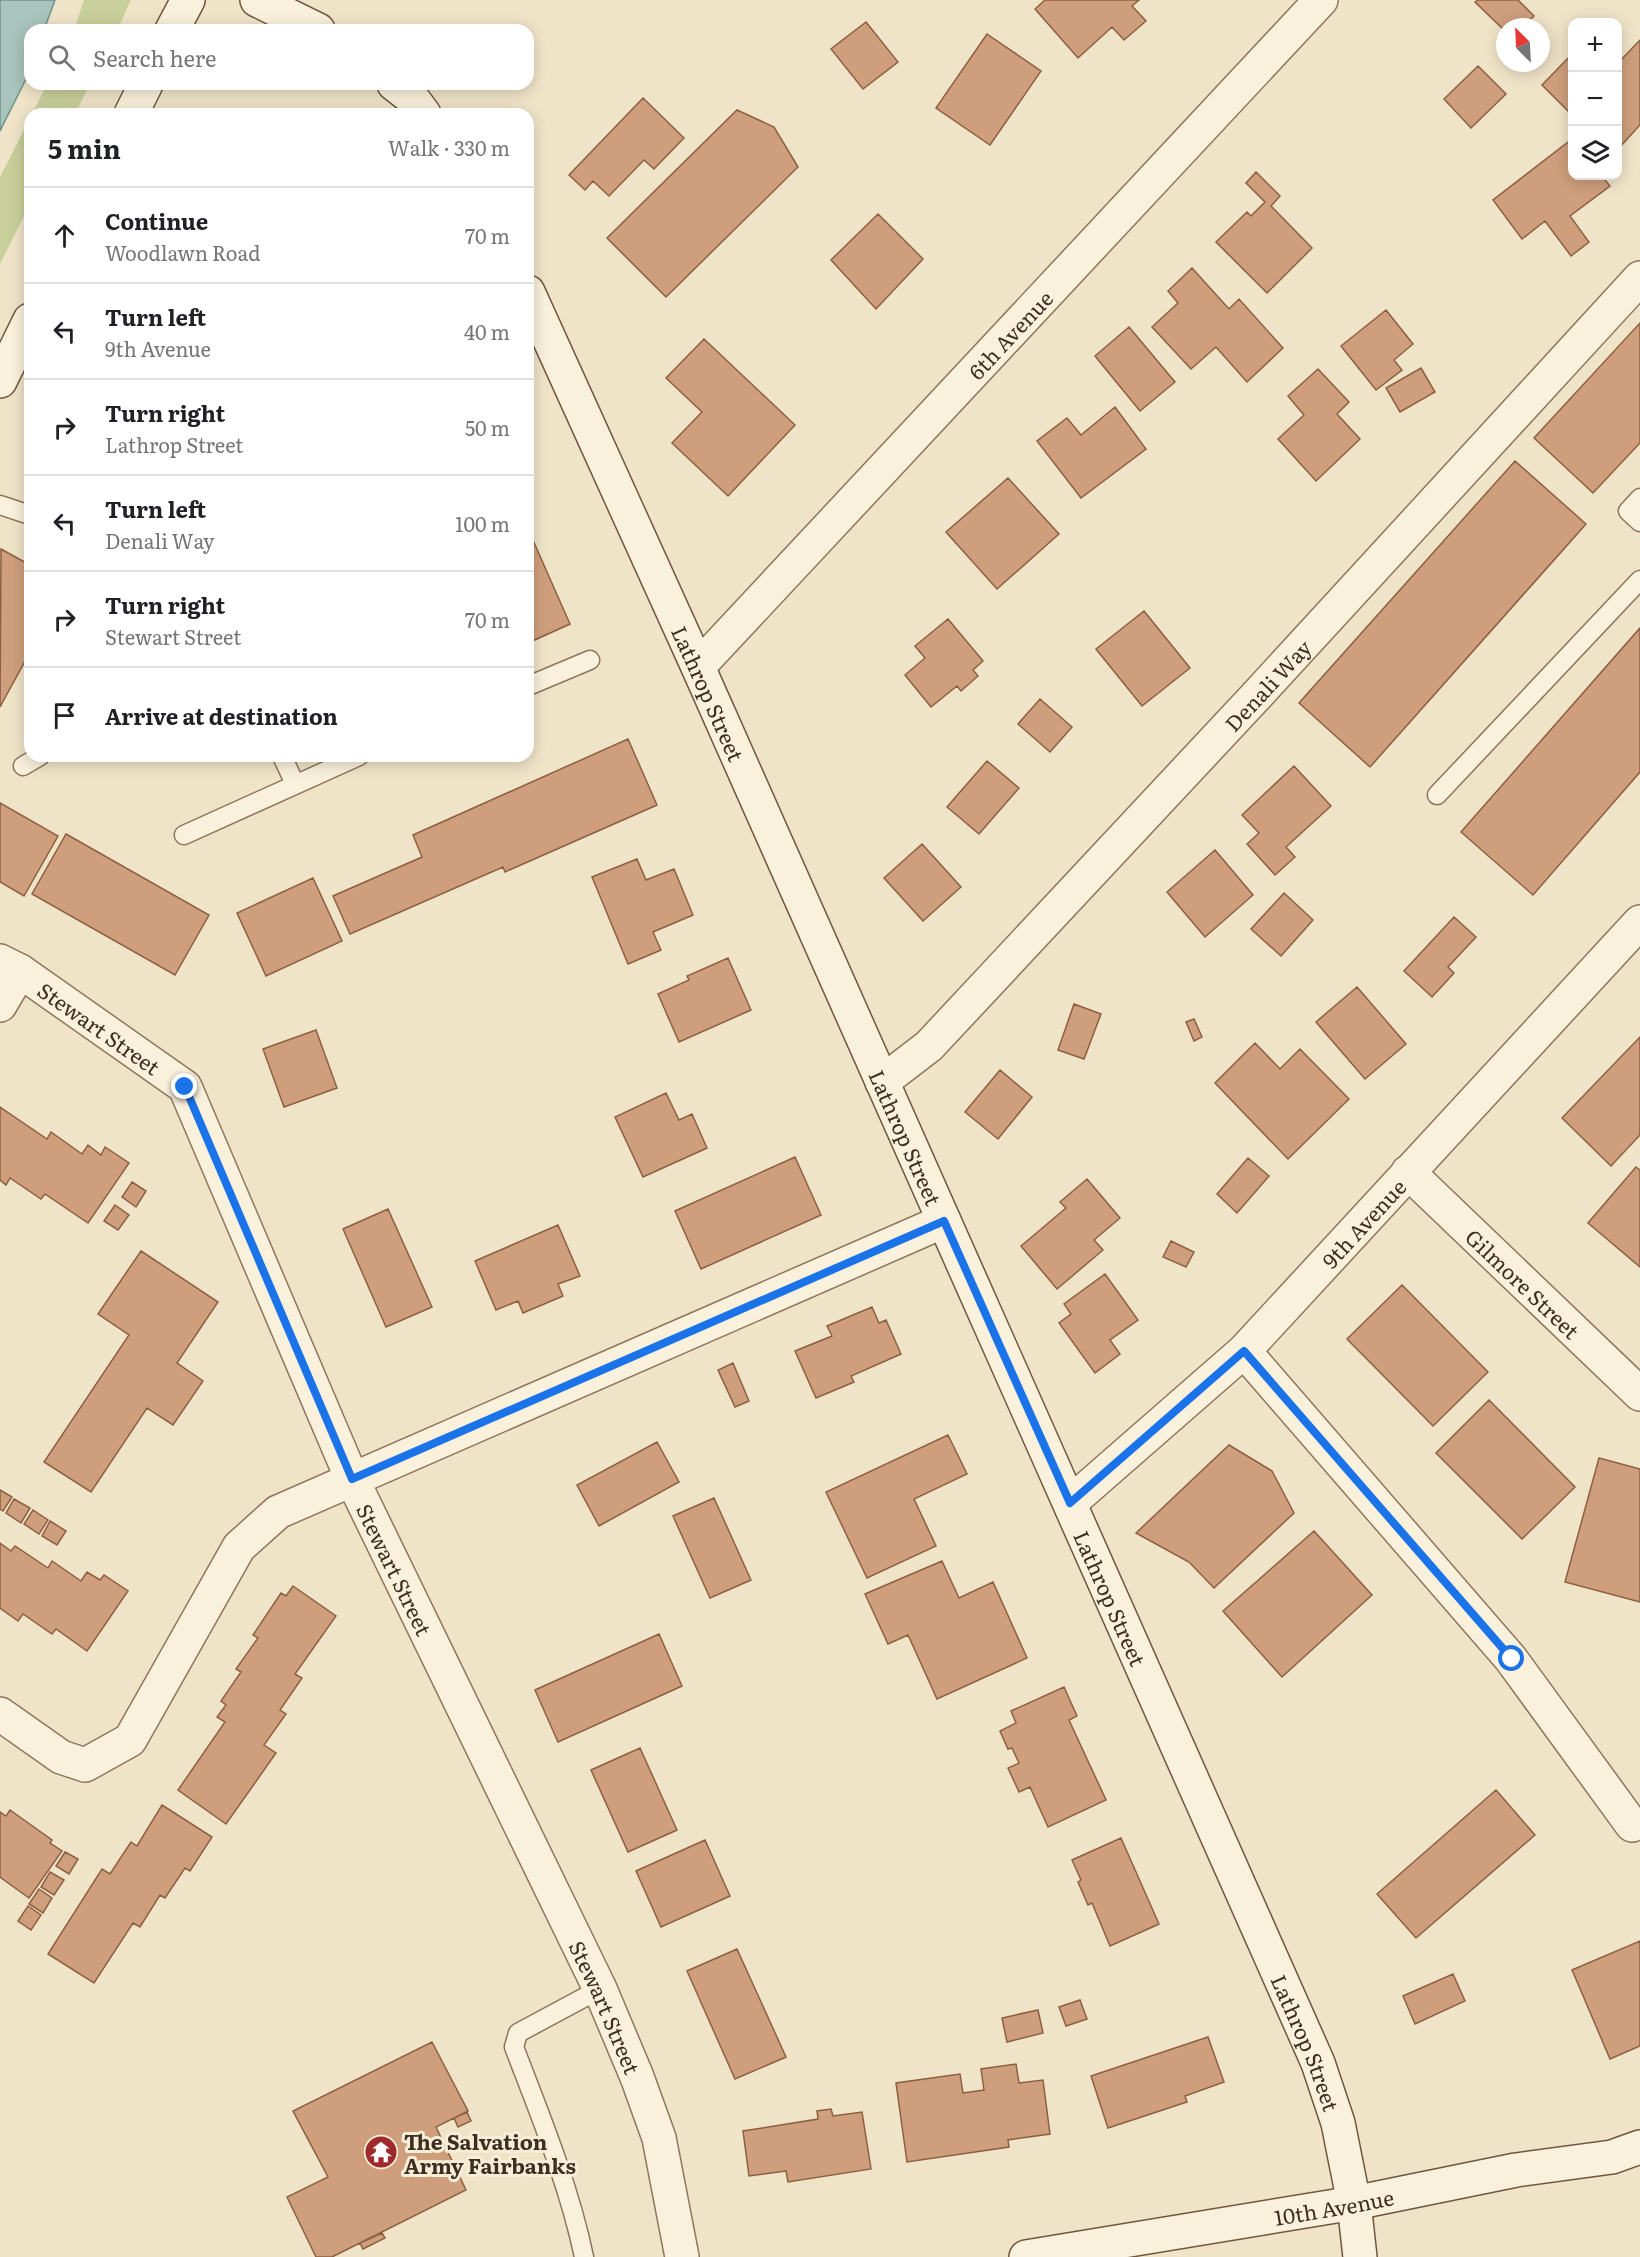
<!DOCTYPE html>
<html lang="en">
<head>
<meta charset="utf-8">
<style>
	body { margin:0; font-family:Literata,serif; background:#f2f2f2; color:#202124 }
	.controls { position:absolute; right:18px; top:18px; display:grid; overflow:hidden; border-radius:12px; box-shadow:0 3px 15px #0003 }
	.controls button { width:54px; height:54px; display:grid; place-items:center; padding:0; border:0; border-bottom:2px solid #e0e0e0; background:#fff; color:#202124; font:30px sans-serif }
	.compass { position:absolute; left:1496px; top:18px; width:54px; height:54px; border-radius:50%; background:#fff; box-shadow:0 3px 15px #0003; rotate:336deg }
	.stop { position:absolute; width:18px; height:18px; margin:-14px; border:4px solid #1a73e8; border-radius:50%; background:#fff }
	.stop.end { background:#1a73e8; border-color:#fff; box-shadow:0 2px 6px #0008 }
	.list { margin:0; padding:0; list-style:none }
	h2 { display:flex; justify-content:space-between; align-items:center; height:78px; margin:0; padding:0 24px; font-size:26px }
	h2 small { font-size:20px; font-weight:400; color:#757577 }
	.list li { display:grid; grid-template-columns:39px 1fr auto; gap:18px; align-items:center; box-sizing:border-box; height:96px; padding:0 24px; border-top:2px solid #e0e0e0 }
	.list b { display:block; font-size:22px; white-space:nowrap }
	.list p { margin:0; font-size:20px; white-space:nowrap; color:#757577 }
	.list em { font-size:20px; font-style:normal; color:#757577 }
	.icon { flex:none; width:33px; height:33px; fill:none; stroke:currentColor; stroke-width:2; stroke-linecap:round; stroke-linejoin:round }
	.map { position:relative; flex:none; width:1640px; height:2257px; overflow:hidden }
	.search { position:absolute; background:#fff; box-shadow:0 3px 15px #0003; left:24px; top:24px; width:510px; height:66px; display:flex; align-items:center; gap:15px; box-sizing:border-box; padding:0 21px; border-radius:18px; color:#757577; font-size:22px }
	.panel { position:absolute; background:#fff; box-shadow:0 3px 15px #0003; left:24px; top:108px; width:510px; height:654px; border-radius:18px }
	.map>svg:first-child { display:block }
	.green { fill:#c9cf9b }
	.water { fill:#a9c4bc; stroke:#6f938a; stroke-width:1.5 }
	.building { fill:#cf9f7d; stroke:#8d5f41; stroke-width:1.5 }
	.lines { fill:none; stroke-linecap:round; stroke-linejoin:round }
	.lane-casing { stroke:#8d765c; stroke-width:21 }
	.street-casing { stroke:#8d765c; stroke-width:36 }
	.secondary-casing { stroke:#6f573f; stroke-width:36 }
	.lane { stroke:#faf1dc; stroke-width:18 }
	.street { stroke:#faf1dc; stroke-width:33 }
	.secondary { stroke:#faf1dc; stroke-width:33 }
	.route { stroke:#1a73e8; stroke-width:8 }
	.labels { text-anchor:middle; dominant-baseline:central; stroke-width:6; stroke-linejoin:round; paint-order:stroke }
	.street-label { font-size:21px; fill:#3d2e20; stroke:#f7eed8 }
	.poi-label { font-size:21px; font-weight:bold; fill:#3d2e20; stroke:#f7eed8; text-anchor:start }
</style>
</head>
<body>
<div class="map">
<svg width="1640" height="2257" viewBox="0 0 1640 2257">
	<rect width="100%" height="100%" fill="#f0e4c8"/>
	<path class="green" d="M 84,0 L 131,0 L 117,30 L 74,30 Z
		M 47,84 L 90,84 L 75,114 L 32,114 Z
		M 30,118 L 30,204 L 0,264 L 0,177 Z"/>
	<path class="water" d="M 0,0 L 55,0 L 44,30 L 30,30 L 30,71 L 0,131 Z"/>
	<path class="building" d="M 1045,0 L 1139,0 L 1132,6 L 1146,21 L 1124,40 L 1112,27 L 1078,58 L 1035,9 Z
		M 1478,0 L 1518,0 L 1534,16 L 1523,27 L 1505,27 L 1505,31 L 1475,2 Z
		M 866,22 L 898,62 L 863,89 L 831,49 Z
		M 987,34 L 1041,71 L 990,145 L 936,108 Z
		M 1640,40 L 1640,125 L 1618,149 L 1618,63 Z
		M 1572,54 L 1572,115 L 1542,85 Z
		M 1478,66 L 1506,94 L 1471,128 L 1444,99 Z
		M 643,98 L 684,138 L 654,169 L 644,160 L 609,196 L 593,181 L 585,190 L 569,175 Z
		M 737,110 L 774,127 L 798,167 L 666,297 L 607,238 Z
		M 1572,139 L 1572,176 L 1602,176 L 1610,186 L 1570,216 L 1589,242 L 1571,256 L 1545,221 L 1522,239 L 1493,200 Z
		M 1256,172 L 1280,196 L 1271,206 L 1312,248 L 1267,293 L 1216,242 L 1247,212 L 1251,216 L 1265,202 L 1246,183 Z
		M 878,214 L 923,259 L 876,309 L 831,260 Z
		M 1192,268 L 1229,309 L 1239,299 L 1283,348 L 1247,382 L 1216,347 L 1191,369 L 1152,327 L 1178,303 L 1168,291 Z
		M 1386,310 L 1413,344 L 1394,360 L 1402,370 L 1376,390 L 1341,346 Z
		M 1640,323 L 1640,443 L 1593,493 L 1534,438 Z
		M 1129,327 L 1175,382 L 1140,411 L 1095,356 Z
		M 704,339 L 795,425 L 728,496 L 672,443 L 702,412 L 666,378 Z
		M 1421,368 L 1435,392 L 1400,412 L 1386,388 Z
		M 1318,369 L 1349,402 L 1337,414 L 1360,439 L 1316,481 L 1278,439 L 1304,415 L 1288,396 Z
		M 1115,407 L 1146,449 L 1081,498 L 1037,441 L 1067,418 L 1081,435 Z
		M 1515,461 L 1586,524 L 1370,767 L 1299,703 Z
		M 1008,478 L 1059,534 L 997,589 L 946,532 Z
		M 528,529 L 570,624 L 528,643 Z
		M 1,549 L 30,565 L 30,652 L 0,707 Z
		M 1144,611 L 1190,668 L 1142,706 L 1096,649 Z
		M 948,619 L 983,661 L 973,670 L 978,676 L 961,691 L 957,686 L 931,707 L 905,675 L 925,658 L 915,646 Z
		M 1640,628 L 1640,772 L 1533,895 L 1461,832 Z
		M 1040,699 L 1072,727 L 1050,752 L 1018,724 Z
		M 628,739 L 657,805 L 505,872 L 503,867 L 350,934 L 333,896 L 422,857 L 413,835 Z
		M 987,761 L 1019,788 L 979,834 L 947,807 Z
		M 1294,766 L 1331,806 L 1286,847 L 1295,857 L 1275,875 L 1247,844 L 1259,833 L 1242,815 Z
		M 0,803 L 58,836 L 24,896 L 0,882 Z
		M 66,834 L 209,915 L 175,975 L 32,894 Z
		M 922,844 L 961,887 L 923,921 L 884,878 Z
		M 1215,850 L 1253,895 L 1205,937 L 1167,892 Z
		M 637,859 L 646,880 L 674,869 L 693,915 L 653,932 L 661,950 L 628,964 L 592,877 Z
		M 313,878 L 342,941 L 266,976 L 237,913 Z
		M 1284,893 L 1313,920 L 1281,956 L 1251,929 Z
		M 1454,917 L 1476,937 L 1448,967 L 1454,973 L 1432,997 L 1404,971 Z
		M 728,958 L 751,1010 L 679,1042 L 658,994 L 689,980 L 687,976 Z
		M 1357,987 L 1406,1044 L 1365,1079 L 1316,1022 Z
		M 1074,1004 L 1101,1014 L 1084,1059 L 1058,1050 Z
		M 1194,1019 L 1202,1037 L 1194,1041 L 1186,1022 Z
		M 316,1030 L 337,1088 L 284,1107 L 263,1049 Z
		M 1640,1037 L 1640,1135 L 1611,1166 L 1562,1118 Z
		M 1255,1043 L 1280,1069 L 1300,1049 L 1349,1099 L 1288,1159 L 1215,1083 Z
		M 1000,1070 L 1032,1097 L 998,1139 L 965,1112 Z
		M 666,1093 L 679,1120 L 692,1114 L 707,1148 L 643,1177 L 615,1117 Z
		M 0,1107 L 47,1139 L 51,1132 L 82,1154 L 88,1145 L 101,1155 L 105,1147 L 129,1163 L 88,1223 L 45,1194 L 41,1199 L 10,1178 L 6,1185 L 0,1180 Z
		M 795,1157 L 821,1215 L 701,1269 L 675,1211 Z
		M 1248,1158 L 1269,1176 L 1237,1213 L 1217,1194 Z
		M 1636,1167 L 1640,1170 L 1640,1267 L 1588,1223 Z
		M 1087,1179 L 1120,1218 L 1094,1240 L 1103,1250 L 1057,1289 L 1021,1246 L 1066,1208 L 1060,1202 Z
		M 132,1182 L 146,1191 L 136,1207 L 122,1197 Z
		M 115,1205 L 129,1215 L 118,1230 L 104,1221 Z
		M 388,1209 L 432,1307 L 386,1327 L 343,1229 Z
		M 558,1225 L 580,1276 L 558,1284 L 563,1296 L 523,1313 L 518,1301 L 496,1310 L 475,1261 Z
		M 1171,1241 L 1194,1252 L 1186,1267 L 1163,1257 Z
		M 141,1251 L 218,1302 L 177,1363 L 203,1381 L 173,1425 L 147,1408 L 91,1492 L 44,1462 L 129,1335 L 98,1314 Z
		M 1105,1274 L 1138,1320 L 1110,1340 L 1120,1354 L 1095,1373 L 1059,1323 L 1071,1314 L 1064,1304 Z
		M 1402,1285 L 1488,1372 L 1433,1426 L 1347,1339 Z
		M 872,1307 L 879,1323 L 886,1320 L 901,1354 L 851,1376 L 854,1382 L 816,1398 L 795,1351 L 832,1336 L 827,1326 Z
		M 733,1363 L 749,1401 L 735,1407 L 718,1370 Z
		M 1489,1400 L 1575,1487 L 1522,1539 L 1436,1453 Z
		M 948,1435 L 967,1474 L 914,1499 L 936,1546 L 867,1578 L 826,1492 Z
		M 657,1442 L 679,1482 L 599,1526 L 577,1485 Z
		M 1229,1445 L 1272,1471 L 1294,1513 L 1214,1588 L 1189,1562 L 1136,1533 Z
		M 1599,1458 L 1640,1469 L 1640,1602 L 1565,1582 Z
		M 0,1490 L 12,1497 L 3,1511 L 0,1509 Z
		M 714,1498 L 751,1580 L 710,1598 L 673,1516 Z
		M 14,1499 L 30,1508 L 21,1523 L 6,1513 Z
		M 33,1510 L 48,1520 L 39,1534 L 24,1524 Z
		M 50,1521 L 66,1531 L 57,1545 L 42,1536 Z
		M 1314,1531 L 1372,1595 L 1282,1677 L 1223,1611 Z
		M 0,1543 L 11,1551 L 15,1546 L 48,1568 L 52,1561 L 81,1581 L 87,1572 L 100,1580 L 104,1575 L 128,1591 L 87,1651 L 56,1629 L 52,1634 L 23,1614 L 18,1621 L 0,1608 Z
		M 942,1561 L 959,1598 L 993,1582 L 1027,1658 L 937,1699 L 908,1635 L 888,1644 L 865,1594 Z
		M 293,1586 L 336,1616 L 295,1674 L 302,1678 L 280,1710 L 286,1714 L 264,1745 L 276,1753 L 226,1824 L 178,1790 L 225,1722 L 217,1717 L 226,1705 L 221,1701 L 241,1672 L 236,1669 L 258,1638 L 253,1635 L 281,1593 L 286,1596 Z
		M 659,1634 L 682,1686 L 558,1742 L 535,1690 Z
		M 1064,1687 L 1077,1716 L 1069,1720 L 1106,1800 L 1048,1827 L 1030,1787 L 1019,1792 L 1008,1768 L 1019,1763 L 1012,1748 L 1008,1749 L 1000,1731 L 1016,1723 L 1011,1711 Z
		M 640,1748 L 677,1830 L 628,1852 L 591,1770 Z
		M 1496,1790 L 1535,1835 L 1416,1938 L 1377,1894 Z
		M 162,1805 L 212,1837 L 190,1871 L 185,1868 L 165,1898 L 160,1895 L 140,1927 L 133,1923 L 94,1983 L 48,1954 L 102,1869 L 110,1874 L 131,1842 L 137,1846 Z
		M 10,1810 L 52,1840 L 50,1843 L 62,1851 L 29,1898 L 0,1877 L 0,1812 L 6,1816 Z
		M 1121,1838 L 1159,1924 L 1110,1946 L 1092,1903 L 1088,1905 L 1078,1882 L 1081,1880 L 1072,1860 Z
		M 705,1840 L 730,1896 L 661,1927 L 636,1871 Z
		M 65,1852 L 78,1859 L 69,1874 L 56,1866 Z
		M 50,1872 L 64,1880 L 54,1895 L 41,1887 Z
		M 39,1889 L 52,1898 L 43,1913 L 29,1904 Z
		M 28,1906 L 41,1915 L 31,1930 L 18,1921 Z
		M 1640,1941 L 1640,2046 L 1610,2059 L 1572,1970 Z
		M 737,1949 L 786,2057 L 735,2079 L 687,1971 Z
		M 1453,1974 L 1465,2001 L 1415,2024 L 1403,1996 Z
		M 1080,2000 L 1087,2019 L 1066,2026 L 1059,2007 Z
		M 1038,2010 L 1043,2033 L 1007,2042 L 1002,2018 Z
		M 1208,2037 L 1224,2082 L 1185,2096 L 1187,2102 L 1108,2128 L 1091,2076 Z
		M 432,2042 L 468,2111 L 436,2127 L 466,2190 L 332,2257 L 316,2257 L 287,2197 L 328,2177 L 293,2111 Z
		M 1016,2064 L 1019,2083 L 1043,2080 L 1050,2134 L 1008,2140 L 1009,2147 L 907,2162 L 896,2083 L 960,2074 L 963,2093 L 984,2090 L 981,2069 Z
		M 831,2109 L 833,2116 L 862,2112 L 871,2169 L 788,2182 L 786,2171 L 749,2176 L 743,2131 L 818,2119 L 817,2111 Z
		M 467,2112 L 471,2121 L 458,2127 L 454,2118 Z
		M 382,2233 L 385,2238 L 363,2249 L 360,2243 Z"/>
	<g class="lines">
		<g class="lane-casing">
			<path id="lane" d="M 1640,498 L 1628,511 L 1640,522
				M 0,505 L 30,515
				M 528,686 L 590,660
				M 282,756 L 295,784
				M 23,766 L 40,756
				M 1437,795 L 1640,580
				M 184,835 L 359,756
				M 584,2257 C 569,2185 540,2115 514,2047 L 518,2033 L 600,1989"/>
		</g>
		<g class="street-casing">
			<g id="street">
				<path id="s1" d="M 698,667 L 1321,0"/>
				<path id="s2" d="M 0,961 L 20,971 L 185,1087 L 352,1479 L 600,1989 L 637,2077 L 659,2138 L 682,2257"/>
				<path d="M 0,1005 L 20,971"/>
				<path id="s3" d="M 882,1082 L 929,1046 L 1258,694 L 1640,278"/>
				<path id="s4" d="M 1408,1172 L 1640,1394"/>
				<path d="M 1244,1351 L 1511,1659 L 1632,1825"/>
				<path id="s5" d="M 1070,1503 L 1244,1351 L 1640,922"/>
				<path d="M 0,1714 L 61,1757 L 85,1765 L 130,1740 L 239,1547 L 278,1512 L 944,1221"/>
			</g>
		</g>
		<g class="secondary-casing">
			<g id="secondary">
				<path d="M 257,0 L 318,30"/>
				<path d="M 172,30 L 188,0"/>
				<path d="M 394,84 L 412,98 L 424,114"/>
				<path d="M 131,114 L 146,84"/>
				<path id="s6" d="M 528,292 L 698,667 L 1318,2063 L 1338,2123 L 1354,2203 L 1360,2257"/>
				<path d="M 0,381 L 30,320"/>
				<path id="s7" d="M 1026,2257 L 1354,2203 L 1516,2170 L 1612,2157 L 1640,2147"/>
			</g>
		</g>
		<use href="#lane" class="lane"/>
		<use href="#street" class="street"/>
		<use href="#secondary" class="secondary"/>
	</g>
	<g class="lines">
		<path class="route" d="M 185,1087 L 352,1479 L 944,1221 L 1070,1503 L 1244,1351 L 1512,1659"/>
	</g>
	<defs>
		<g id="temple-disc" transform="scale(1.725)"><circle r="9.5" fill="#9e2a2b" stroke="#f7eed8"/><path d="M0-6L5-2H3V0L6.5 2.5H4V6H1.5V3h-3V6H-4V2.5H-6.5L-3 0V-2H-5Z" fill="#fff"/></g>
	</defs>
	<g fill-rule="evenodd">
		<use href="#temple-disc" x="381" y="2152"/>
	</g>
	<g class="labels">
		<g class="street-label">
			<text stroke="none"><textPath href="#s1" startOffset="456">6th Avenue</textPath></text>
			<text stroke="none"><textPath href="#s3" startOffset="554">Denali Way</textPath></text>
			<text stroke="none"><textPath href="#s6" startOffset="440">Lathrop Street</textPath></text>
			<text stroke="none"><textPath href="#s2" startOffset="120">Stewart Street</textPath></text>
			<text stroke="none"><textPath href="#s6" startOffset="926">Lathrop Street</textPath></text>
			<text stroke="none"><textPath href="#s5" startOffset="406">9th Avenue</textPath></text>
			<text stroke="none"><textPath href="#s4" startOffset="160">Gilmore Street</textPath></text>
			<text stroke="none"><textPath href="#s2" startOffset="750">Stewart Street</textPath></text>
			<text stroke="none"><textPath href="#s6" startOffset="1430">Lathrop Street</textPath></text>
			<text stroke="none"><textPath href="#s2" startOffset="1236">Stewart Street</textPath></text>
			<text stroke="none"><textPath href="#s6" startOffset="1916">Lathrop Street</textPath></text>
			<text stroke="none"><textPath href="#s7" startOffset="312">10th Avenue</textPath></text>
		</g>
		<g class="poi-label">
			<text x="404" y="2140">The Salvation<tspan x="404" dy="24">Army Fairbanks</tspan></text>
		</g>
	</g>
</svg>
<div class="controls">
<button>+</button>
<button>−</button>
<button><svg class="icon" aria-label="layers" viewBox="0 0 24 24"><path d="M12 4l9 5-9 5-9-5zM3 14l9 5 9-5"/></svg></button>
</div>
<svg class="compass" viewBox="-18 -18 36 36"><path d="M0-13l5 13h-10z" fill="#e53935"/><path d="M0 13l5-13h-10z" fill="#757577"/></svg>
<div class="stop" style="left:1512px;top:1659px"></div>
<div class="stop end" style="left:185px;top:1087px"></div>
<div class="search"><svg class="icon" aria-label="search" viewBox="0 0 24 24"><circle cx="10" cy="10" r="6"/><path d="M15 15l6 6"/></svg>Search here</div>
<section class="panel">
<h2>5 min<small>Walk · 330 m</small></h2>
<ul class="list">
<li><svg class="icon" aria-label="ahead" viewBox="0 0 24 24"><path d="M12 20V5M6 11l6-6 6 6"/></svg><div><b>Continue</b><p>Woodlawn Road</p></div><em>70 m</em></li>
<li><svg class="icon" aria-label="left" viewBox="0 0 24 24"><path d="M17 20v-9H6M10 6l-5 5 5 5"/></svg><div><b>Turn left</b><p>9th Avenue</p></div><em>40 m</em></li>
<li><svg class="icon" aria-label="right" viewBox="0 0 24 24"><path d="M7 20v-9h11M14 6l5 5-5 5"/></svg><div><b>Turn right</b><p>Lathrop Street</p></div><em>50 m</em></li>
<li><svg class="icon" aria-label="left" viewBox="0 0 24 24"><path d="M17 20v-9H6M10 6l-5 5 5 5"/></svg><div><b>Turn left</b><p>Denali Way</p></div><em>100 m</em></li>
<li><svg class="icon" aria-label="right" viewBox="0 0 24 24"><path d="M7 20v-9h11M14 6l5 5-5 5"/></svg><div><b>Turn right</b><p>Stewart Street</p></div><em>70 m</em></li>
<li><svg class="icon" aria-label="arrive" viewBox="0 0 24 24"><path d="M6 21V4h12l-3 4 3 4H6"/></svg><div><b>Arrive at destination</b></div></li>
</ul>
</section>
</div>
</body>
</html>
